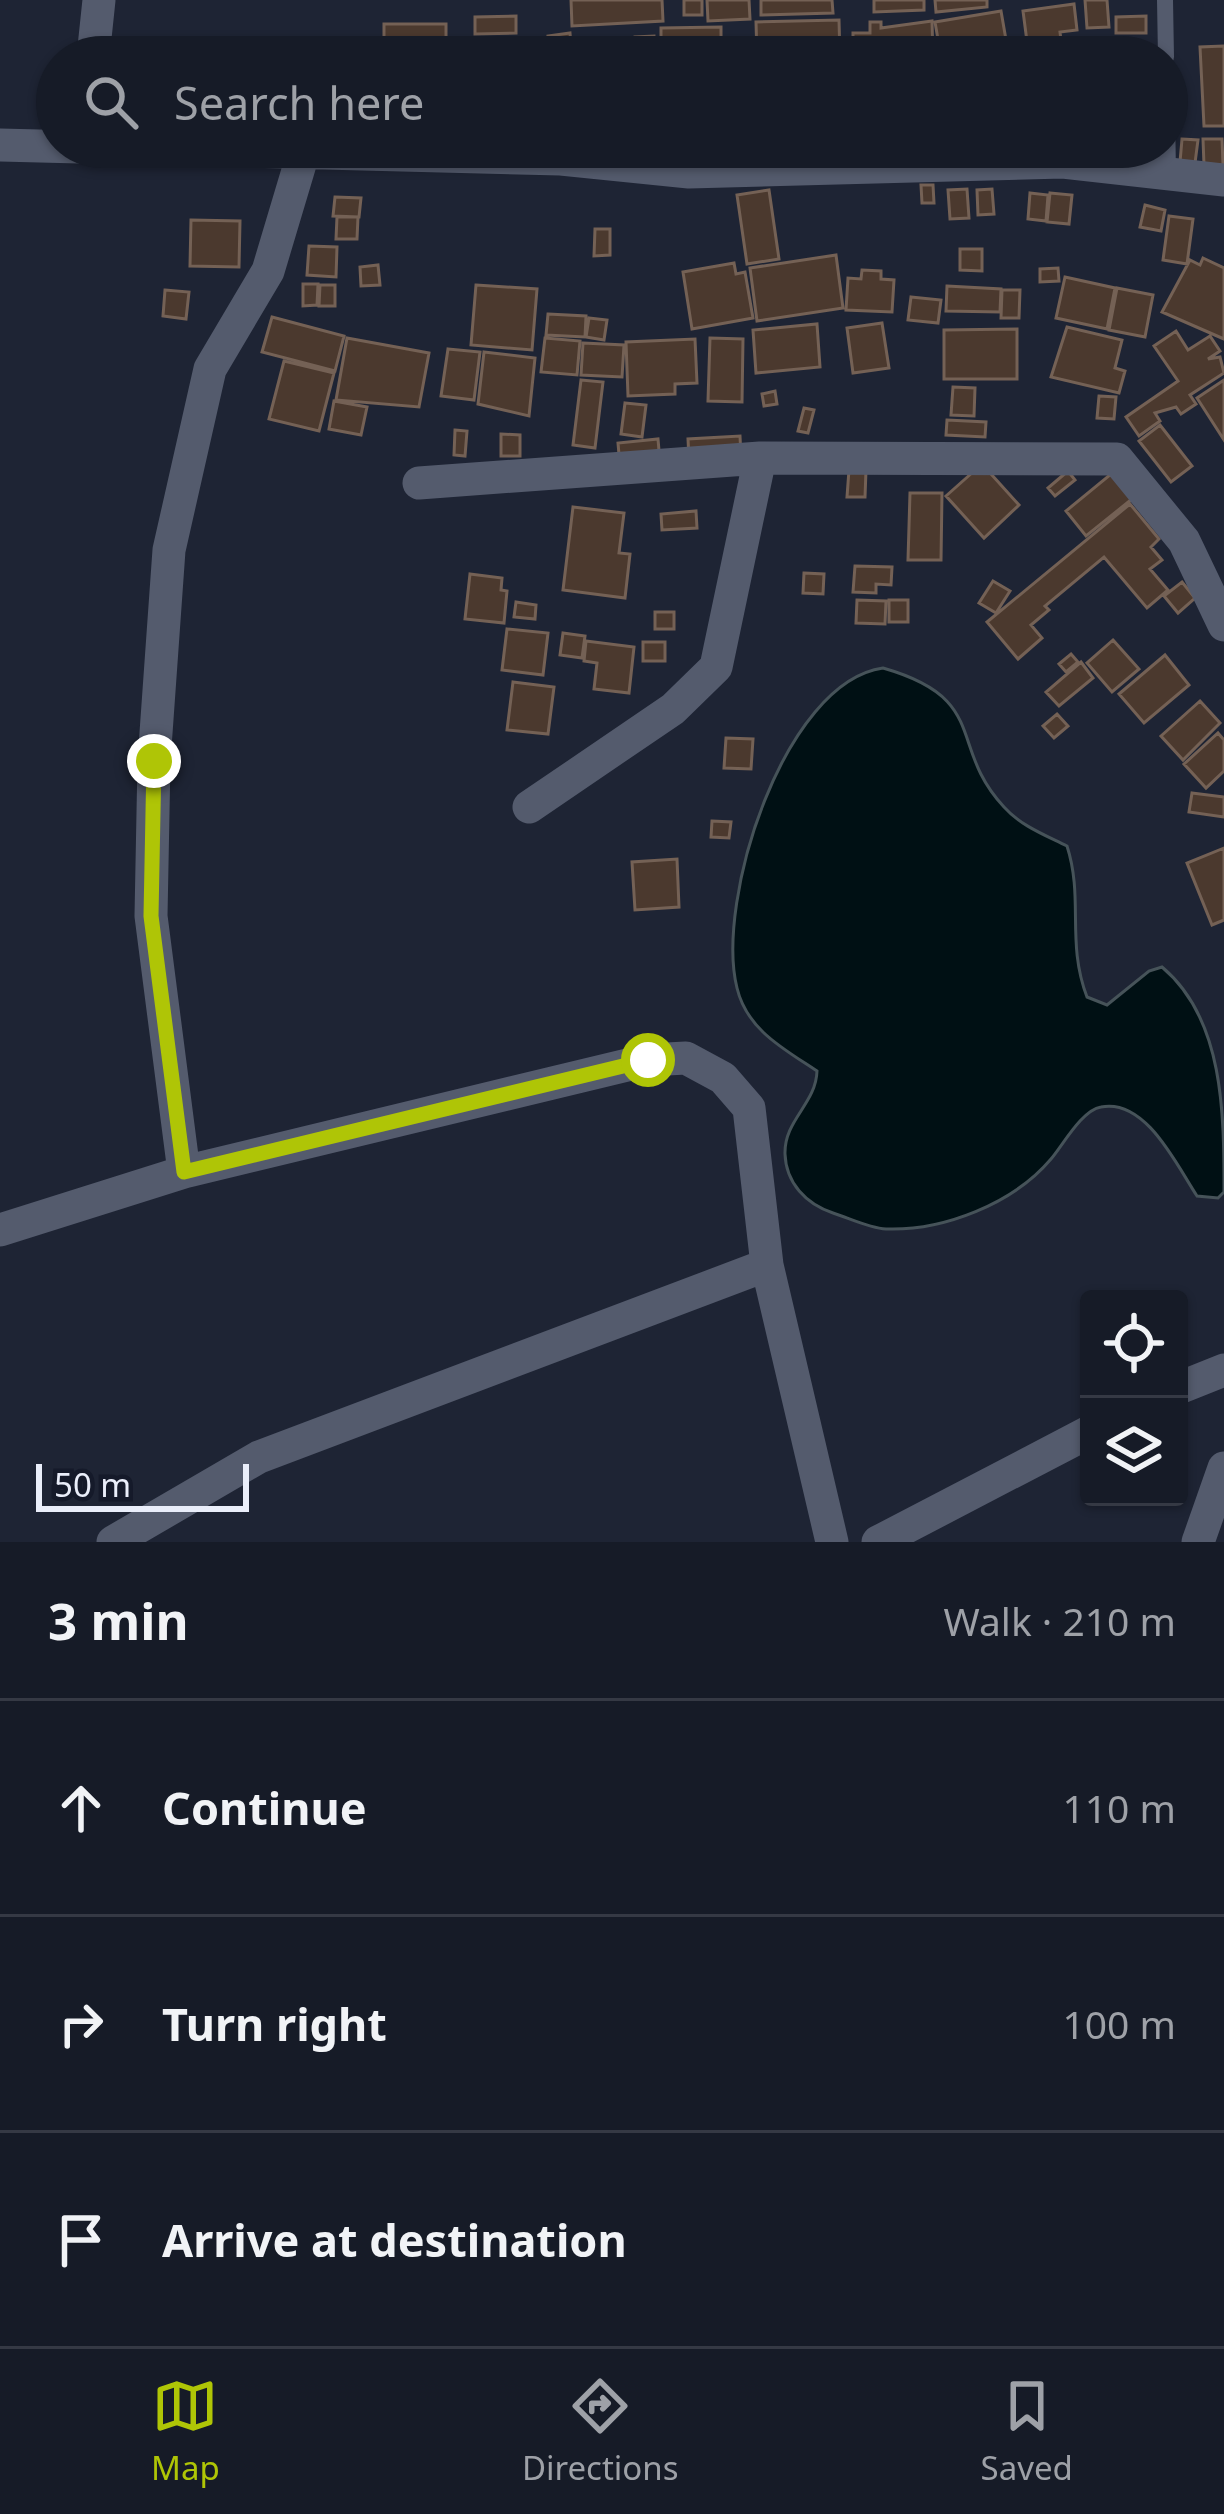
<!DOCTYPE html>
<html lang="en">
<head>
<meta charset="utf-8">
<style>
	body { margin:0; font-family:"Noto Sans",sans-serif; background:#1f242f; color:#f1f3f6 }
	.controls { position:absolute; right:36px; bottom:36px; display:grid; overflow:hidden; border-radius:12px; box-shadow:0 3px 9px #0004 }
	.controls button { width:108px; height:108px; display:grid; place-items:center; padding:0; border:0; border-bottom:3px solid #353944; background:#161b27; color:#f1f3f6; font:60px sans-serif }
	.scale { position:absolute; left:36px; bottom:30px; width:213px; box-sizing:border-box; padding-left:12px; border:6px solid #eaeefa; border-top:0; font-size:33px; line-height:42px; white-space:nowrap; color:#eaeefa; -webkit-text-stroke:9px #151a2a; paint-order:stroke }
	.stop { position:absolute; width:36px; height:36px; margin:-27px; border:9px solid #afc506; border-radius:50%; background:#fff }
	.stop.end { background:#afc506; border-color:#fff; box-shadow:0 3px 12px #0008 }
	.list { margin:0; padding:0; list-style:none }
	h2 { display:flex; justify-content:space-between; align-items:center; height:156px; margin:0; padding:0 48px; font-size:51px }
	h2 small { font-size:39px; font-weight:400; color:#9ea1a7 }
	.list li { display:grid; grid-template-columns:78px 1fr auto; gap:36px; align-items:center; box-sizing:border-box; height:216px; padding:0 48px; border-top:3px solid #353944 }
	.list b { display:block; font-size:45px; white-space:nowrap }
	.list em { font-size:39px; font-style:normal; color:#9ea1a7 }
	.icon { flex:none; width:66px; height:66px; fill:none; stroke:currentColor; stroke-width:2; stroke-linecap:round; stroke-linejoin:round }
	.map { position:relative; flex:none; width:1224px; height:1542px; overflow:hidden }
	.search { position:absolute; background:#161b27; box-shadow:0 3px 9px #0004; left:36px; right:36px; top:36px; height:132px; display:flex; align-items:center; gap:30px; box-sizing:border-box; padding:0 42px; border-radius:66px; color:#9ea1a7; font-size:45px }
	.sheet { height:804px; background:#161b27 }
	nav { display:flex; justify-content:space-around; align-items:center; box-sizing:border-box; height:168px; border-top:3px solid #353944; background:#161b27; font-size:33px; color:#9ea1a7 }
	nav a { display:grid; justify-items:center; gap:6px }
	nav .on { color:#afc506 }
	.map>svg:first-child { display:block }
	.water { fill:#001014; stroke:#465359; stroke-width:3 }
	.building { fill:#4b392e; stroke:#746155; stroke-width:3 }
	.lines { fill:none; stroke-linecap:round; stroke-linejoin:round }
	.lane { stroke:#545b6d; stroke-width:16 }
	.street { stroke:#545b6d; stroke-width:33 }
	.route { stroke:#afc506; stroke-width:15 }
</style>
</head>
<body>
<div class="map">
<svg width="1224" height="1542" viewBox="0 0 1224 1542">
	<rect width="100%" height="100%" fill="#1e2434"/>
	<path class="water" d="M 883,668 C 991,699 947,746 1004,807 C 1021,826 1045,835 1067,846 C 1084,899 1066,942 1087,997 L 1107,1005 L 1149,971 L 1162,967 C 1224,1019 1224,1113 1224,1192 L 1218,1198 L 1197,1196 C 1177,1166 1146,1098 1101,1107 C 1082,1110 1063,1145 1051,1159 C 1013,1204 943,1231 886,1229 C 869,1228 849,1218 833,1213 C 806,1204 786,1183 785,1154 C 784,1120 816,1104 817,1071 C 784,1049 747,1030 737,988 C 715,901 784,682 883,668 Z"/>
	<path class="building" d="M 571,0 L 662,0 L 663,21 L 572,26 Z
		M 684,0 L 702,0 L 702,15 L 684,15 Z
		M 707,0 L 749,0 L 750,19 L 708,21 Z
		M 761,0 L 832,0 L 833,13 L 761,15 Z
		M 874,0 L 924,0 L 924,10 L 874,12 Z
		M 935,0 L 987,0 L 987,7 L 936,12 Z
		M 1085,0 L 1107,0 L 1109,27 L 1087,28 Z
		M 1074,4 L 1077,30 L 1060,32 L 1063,57 L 1029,57 L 1023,11 Z
		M 1001,11 L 1009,57 L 941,57 L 935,22 Z
		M 516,16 L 516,33 L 475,34 L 475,17 Z
		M 1146,16 L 1146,33 L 1116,33 L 1116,17 Z
		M 839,20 L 840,57 L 757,57 L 756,22 Z
		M 932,21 L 933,57 L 853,57 L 853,33 L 870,33 L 870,22 L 881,22 L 881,28 Z
		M 384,24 L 446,24 L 446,57 L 384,53 Z
		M 721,27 L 721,57 L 661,57 L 661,28 Z
		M 570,33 L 572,57 L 550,57 L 548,36 Z
		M 654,36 L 655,57 L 635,57 L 635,37 Z
		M 545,38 L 545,57 L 514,57 L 514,39 Z
		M 354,39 L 382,40 L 381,57 L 354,57 Z
		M 625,39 L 626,57 L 578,57 L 578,40 Z
		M 498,40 L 500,57 L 480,57 L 478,43 Z
		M 1224,46 L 1224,126 L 1204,126 L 1200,47 Z
		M 1182,139 L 1198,140 L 1195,163 L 1180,162 Z
		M 1203,139 L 1222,139 L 1223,165 L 1204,165 Z
		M 921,185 L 933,185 L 934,203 L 922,203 Z
		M 967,189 L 969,218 L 950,219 L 948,190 Z
		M 992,189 L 994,214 L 978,215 L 977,190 Z
		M 769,190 L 779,259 L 747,264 L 737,195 Z
		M 1030,193 L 1048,195 L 1046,221 L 1028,219 Z
		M 1050,193 L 1072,195 L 1069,224 L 1047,222 Z
		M 335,197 L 361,198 L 359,217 L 333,216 Z
		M 1145,205 L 1165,210 L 1161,231 L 1140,227 Z
		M 1169,216 L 1193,219 L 1187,264 L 1163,260 Z
		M 337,217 L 358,217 L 357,239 L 336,239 Z
		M 191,220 L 240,221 L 239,267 L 190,266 Z
		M 595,229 L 610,229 L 610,255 L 594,256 Z
		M 309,246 L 337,247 L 336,277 L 307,275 Z
		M 960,249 L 982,249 L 982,271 L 960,270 Z
		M 836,255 L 843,308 L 757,321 L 750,268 Z
		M 1203,258 L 1224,268 L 1224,339 L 1162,312 L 1190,260 L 1200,265 Z
		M 734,263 L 736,274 L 745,272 L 753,318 L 692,329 L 683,272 Z
		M 378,265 L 380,285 L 361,286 L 360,267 Z
		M 1058,268 L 1059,281 L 1040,282 L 1040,269 Z
		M 862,270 L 881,271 L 881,279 L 894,280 L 892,312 L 846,310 L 848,278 L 861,279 Z
		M 1065,277 L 1115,288 L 1107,329 L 1056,318 Z
		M 303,284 L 318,284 L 317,305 L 303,306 Z
		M 320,285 L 335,285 L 335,306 L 319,306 Z
		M 476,285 L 537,289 L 532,350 L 471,345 Z
		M 947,286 L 1001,289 L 1000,312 L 946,311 Z
		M 1117,288 L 1153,295 L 1145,337 L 1109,330 Z
		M 165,290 L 189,292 L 186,319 L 163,316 Z
		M 1002,290 L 1020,290 L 1019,318 L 1001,318 Z
		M 911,297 L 941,300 L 938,323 L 908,320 Z
		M 548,314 L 586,316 L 585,337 L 546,335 Z
		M 272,317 L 344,336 L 335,371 L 262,352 Z
		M 589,318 L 607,320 L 604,340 L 586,337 Z
		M 882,323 L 889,368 L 853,373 L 847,328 Z
		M 817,324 L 820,367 L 756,373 L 753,330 Z
		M 1067,327 L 1122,340 L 1115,368 L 1125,371 L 1119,393 L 1051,377 Z
		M 1017,329 L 1017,379 L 944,379 L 944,330 Z
		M 1176,331 L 1188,350 L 1210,336 L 1220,351 L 1208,359 L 1220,357 L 1224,373 L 1190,395 L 1196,404 L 1181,414 L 1176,407 L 1155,413 L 1160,421 L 1139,436 L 1126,417 L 1178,381 L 1154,346 Z
		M 347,338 L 429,353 L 419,407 L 336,400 Z
		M 545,338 L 580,341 L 577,375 L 541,372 Z
		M 710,338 L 743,339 L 742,402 L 708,401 Z
		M 695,339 L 697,383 L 675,384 L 675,394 L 628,396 L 626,342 Z
		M 583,343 L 624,345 L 622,377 L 581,375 Z
		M 448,349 L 480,352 L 474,400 L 441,396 Z
		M 484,352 L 535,358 L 529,416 L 478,404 Z
		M 284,361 L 334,373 L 319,431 L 269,419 Z
		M 581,380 L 603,382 L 595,448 L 573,445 Z
		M 1224,380 L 1224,440 L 1197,398 Z
		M 953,387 L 975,388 L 974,416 L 951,415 Z
		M 775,391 L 777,404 L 764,406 L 762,394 Z
		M 1099,396 L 1116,397 L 1114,419 L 1097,418 Z
		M 334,401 L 367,407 L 361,435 L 329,429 Z
		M 625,403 L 646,405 L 642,437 L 621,434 Z
		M 804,408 L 814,410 L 808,433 L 798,431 Z
		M 947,420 L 986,422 L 985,437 L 946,435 Z
		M 1160,425 L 1192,466 L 1171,482 L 1139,441 Z
		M 455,430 L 467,431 L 465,456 L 454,455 Z
		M 501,434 L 520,435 L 520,456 L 501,456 Z
		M 740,436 L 741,457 L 689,459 L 688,439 Z
		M 658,439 L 660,462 L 620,466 L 618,443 Z
		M 982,464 L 1019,505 L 984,538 L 946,496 Z
		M 849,470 L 866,470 L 865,497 L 847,497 Z
		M 1068,471 L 1075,480 L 1055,496 L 1048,488 Z
		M 1111,474 L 1132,499 L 1086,536 L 1066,511 Z
		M 910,493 L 942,493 L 941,560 L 908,560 Z
		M 1130,504 L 1159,539 L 1151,547 L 1162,560 L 1150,569 L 1168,590 L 1147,608 L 1104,557 L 1045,606 L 1049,610 L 1031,625 L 1042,638 L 1018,659 L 987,622 Z
		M 573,507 L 624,513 L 619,553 L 630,554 L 625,598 L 563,590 Z
		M 696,511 L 697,528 L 662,530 L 661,514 Z
		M 855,566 L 892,567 L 891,585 L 876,584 L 876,593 L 853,592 Z
		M 804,573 L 824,574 L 823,594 L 803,593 Z
		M 470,574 L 502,578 L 501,590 L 507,591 L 504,623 L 465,619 Z
		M 993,581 L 1010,591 L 996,613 L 979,603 Z
		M 1182,582 L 1195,598 L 1178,613 L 1164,596 Z
		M 857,600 L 886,601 L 885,624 L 856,623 Z
		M 889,600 L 908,600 L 908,622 L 889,622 Z
		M 516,602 L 536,605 L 535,619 L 514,617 Z
		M 655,612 L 674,612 L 674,629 L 655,629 Z
		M 507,629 L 548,633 L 543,675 L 502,670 Z
		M 563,633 L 585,636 L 582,658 L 560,655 Z
		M 1113,640 L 1139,669 L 1112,692 L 1087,663 Z
		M 586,641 L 634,647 L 629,693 L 594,689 L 597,663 L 584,661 Z
		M 643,642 L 665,642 L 665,661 L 643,661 Z
		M 1071,654 L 1078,662 L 1066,672 L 1059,664 Z
		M 1165,655 L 1189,685 L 1144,723 L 1119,694 Z
		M 1081,662 L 1093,678 L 1059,706 L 1046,692 Z
		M 513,682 L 554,687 L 548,734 L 507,730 Z
		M 1200,701 L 1220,723 L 1183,760 L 1161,736 Z
		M 1057,714 L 1068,726 L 1054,738 L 1043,726 Z
		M 1218,733 L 1224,740 L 1224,771 L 1206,788 L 1184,764 Z
		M 726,738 L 753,739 L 751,769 L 724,768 Z
		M 1192,793 L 1224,797 L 1224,817 L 1189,812 Z
		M 712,821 L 731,822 L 729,838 L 711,837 Z
		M 1224,848 L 1224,920 L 1212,925 L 1187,863 Z
		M 677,859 L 679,907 L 635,910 L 632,862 Z"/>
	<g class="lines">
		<path class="lane" d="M 1165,0 L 1166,57
			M 1167,111 L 1168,174"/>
		<path class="street" d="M 93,57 L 99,0
			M 0,145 L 561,159 L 689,172 L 1063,162 L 1224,180
			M 419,483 L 760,458 L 1117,459 L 1184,541 L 1224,625
			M 529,807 L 673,709 L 716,667 L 760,458
			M 184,1172 L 151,916 L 154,761 L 169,550 L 210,369 L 268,271 L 303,154
			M 0,1230 L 184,1172 L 648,1060 L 686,1058 L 723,1078 L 749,1108 L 767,1265 L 832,1542
			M 1179,1388 L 1224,1370
			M 113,1542 L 259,1457 L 767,1265
			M 878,1542 L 1089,1432
			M 1198,1542 L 1224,1468"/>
	</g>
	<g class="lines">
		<path class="route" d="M 154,761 L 151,916 L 184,1172 L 648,1060"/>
	</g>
</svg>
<div class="controls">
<button><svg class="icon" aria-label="locate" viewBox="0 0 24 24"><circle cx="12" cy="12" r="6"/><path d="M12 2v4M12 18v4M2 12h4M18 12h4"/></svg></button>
<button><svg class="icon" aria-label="layers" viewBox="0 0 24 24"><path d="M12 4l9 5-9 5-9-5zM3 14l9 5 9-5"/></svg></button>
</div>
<div class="scale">50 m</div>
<div class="stop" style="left:648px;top:1060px"></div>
<div class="stop end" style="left:154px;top:761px"></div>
<div class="search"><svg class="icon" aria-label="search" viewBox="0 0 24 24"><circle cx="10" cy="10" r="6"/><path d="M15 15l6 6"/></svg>Search here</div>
</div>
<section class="sheet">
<h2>3 min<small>Walk · 210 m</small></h2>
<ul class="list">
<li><svg class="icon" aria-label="ahead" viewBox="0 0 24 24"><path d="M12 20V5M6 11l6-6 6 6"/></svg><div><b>Continue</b></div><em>110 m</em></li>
<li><svg class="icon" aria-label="right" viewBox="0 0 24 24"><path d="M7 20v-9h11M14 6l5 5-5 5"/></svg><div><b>Turn right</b></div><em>100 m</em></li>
<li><svg class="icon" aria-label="arrive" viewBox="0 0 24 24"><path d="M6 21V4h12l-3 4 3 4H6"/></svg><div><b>Arrive at destination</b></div></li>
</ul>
</section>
<nav>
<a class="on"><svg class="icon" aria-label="map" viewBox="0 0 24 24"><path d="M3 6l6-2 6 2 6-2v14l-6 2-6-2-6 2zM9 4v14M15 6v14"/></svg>Map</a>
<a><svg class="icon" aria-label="directions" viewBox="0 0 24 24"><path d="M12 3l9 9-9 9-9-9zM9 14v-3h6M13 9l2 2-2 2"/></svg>Directions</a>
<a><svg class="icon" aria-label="saved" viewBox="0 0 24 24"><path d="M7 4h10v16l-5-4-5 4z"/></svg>Saved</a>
</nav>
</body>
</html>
